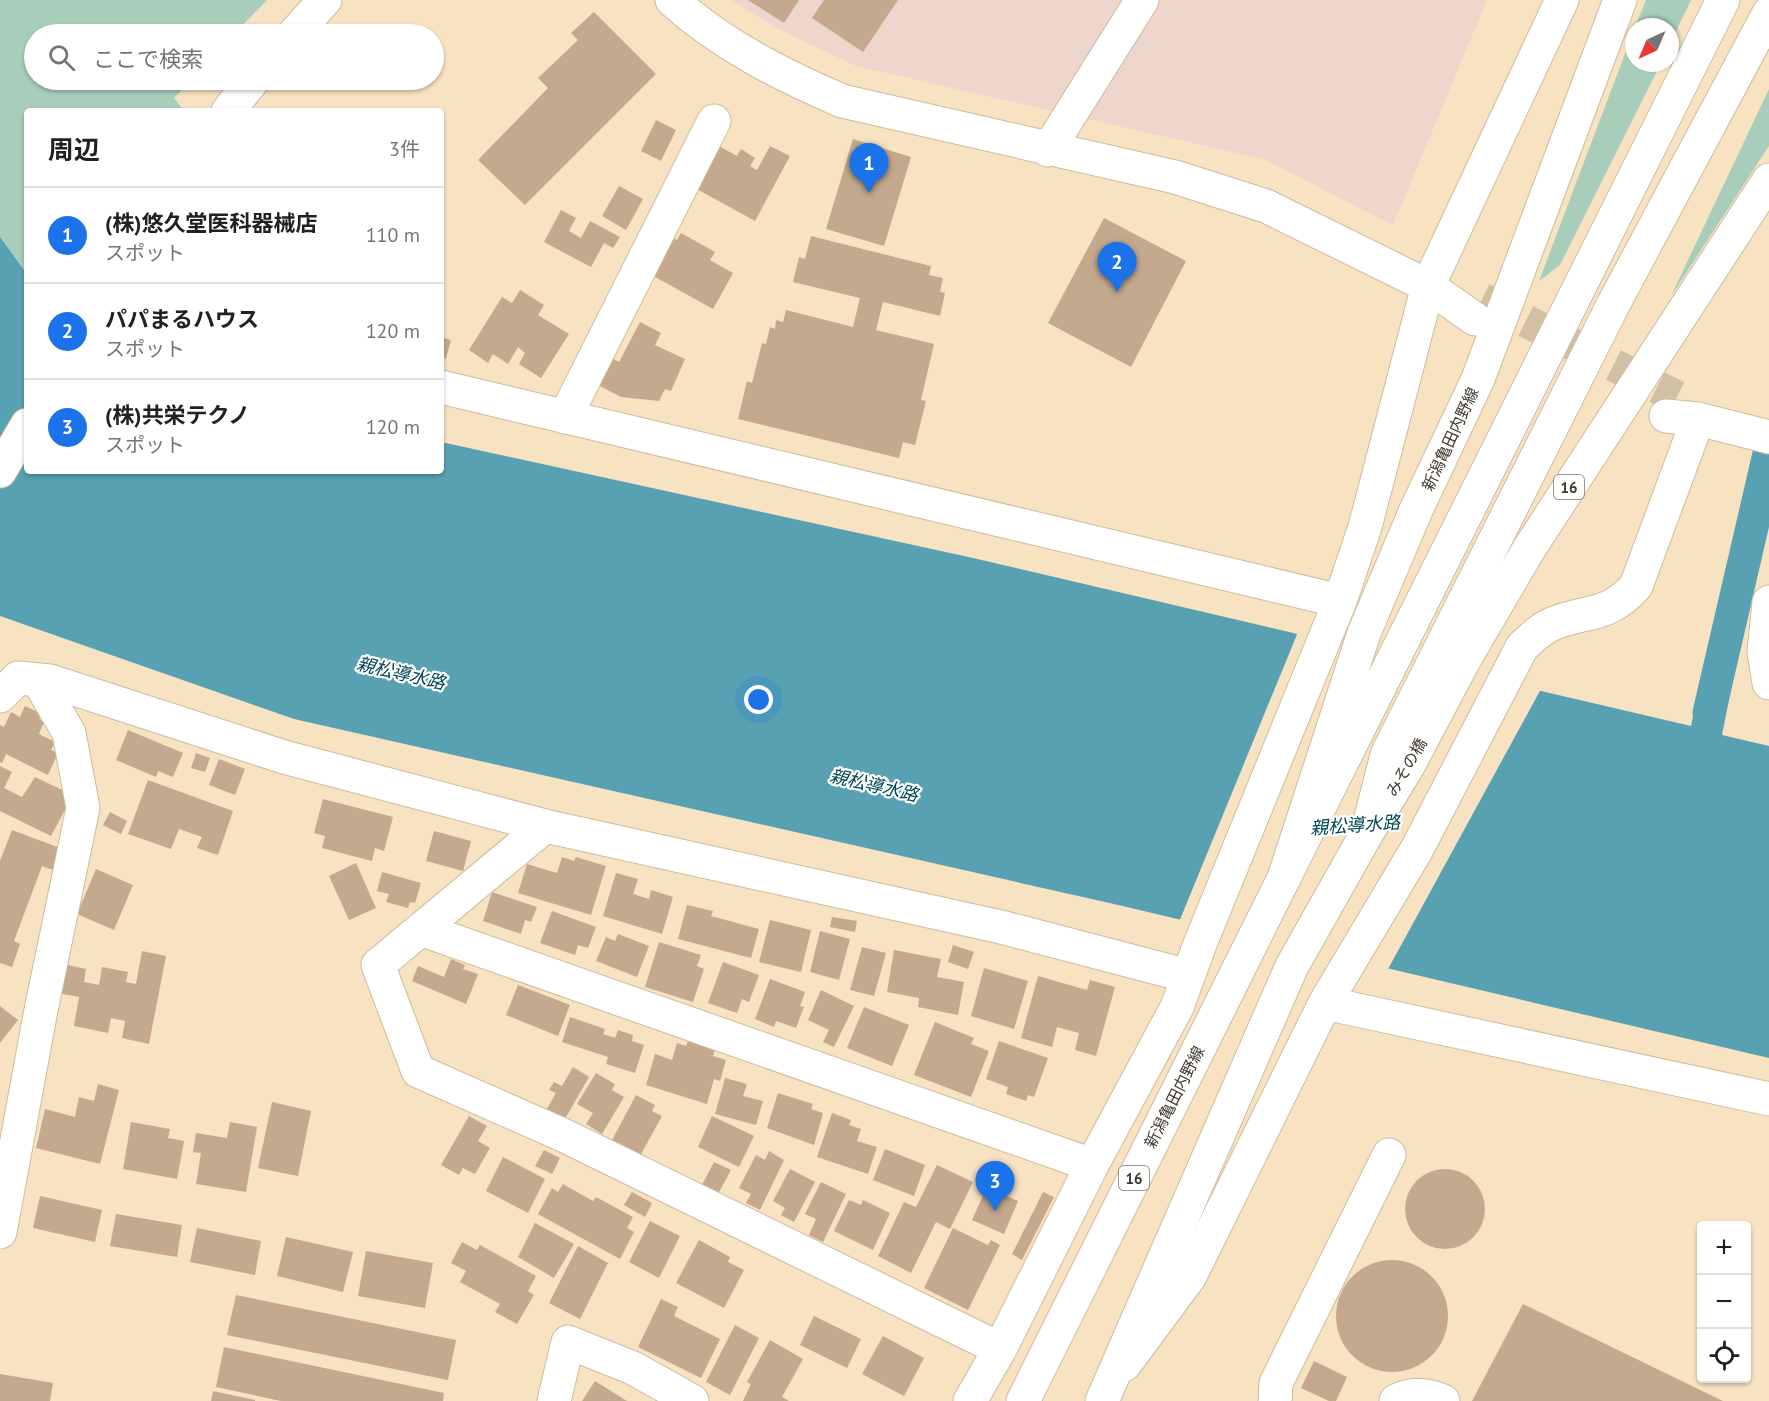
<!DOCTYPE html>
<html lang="ja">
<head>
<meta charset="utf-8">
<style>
	body { margin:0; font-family:"PT Sans","Noto Sans JP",sans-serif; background:#f6f6f6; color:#202124 }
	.controls { position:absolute; right:18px; bottom:18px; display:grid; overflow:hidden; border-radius:6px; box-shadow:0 2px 4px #0004 }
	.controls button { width:54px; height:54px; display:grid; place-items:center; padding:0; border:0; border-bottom:2px solid #e0e0e0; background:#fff; color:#202124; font:30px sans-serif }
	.compass { position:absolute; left:1625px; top:18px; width:54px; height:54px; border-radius:50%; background:#fff; box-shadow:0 2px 4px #0004; rotate:224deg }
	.you { position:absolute; left:759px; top:700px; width:21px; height:21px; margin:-15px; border:4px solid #fff; border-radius:50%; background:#1a73e8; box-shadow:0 0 0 9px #1a73e833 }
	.badge { display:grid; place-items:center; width:39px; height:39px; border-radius:50%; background:#1a73e8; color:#fff; font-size:20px; font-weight:700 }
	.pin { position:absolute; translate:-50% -50px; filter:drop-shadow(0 2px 3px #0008) }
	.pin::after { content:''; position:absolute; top:32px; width:21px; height:18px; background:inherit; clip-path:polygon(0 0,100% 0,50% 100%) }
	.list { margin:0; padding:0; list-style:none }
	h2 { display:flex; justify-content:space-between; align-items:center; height:78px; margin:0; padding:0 24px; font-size:26px }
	h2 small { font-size:20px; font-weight:400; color:#757577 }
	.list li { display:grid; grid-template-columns:39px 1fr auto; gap:18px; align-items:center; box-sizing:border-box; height:96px; padding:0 24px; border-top:2px solid #e0e0e0 }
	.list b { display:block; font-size:22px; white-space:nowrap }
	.list p { margin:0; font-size:20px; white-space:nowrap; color:#757577 }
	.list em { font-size:20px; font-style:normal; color:#757577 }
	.icon { flex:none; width:33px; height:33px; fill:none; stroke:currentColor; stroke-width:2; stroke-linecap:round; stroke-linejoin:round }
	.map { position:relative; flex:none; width:1769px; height:1401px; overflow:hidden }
	.search { position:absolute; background:#fff; box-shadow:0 2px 4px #0004; left:24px; top:24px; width:420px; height:66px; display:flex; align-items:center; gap:15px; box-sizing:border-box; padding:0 21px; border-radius:33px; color:#757577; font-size:22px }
	.panel { position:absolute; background:#fff; box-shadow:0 2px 4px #0004; left:24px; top:108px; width:420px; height:366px; border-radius:6px }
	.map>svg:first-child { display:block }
	.commercial { fill:#edd6cb }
	.green { fill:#a8cebb }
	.water { fill:#58a1b2 }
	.pier { fill:#f7e2c2 }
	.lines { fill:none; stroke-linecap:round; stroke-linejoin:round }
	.canal { stroke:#58a1b2; stroke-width:33 }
	.building { fill:#c4a98f }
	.minor-tunnel { stroke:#d2c0a4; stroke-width:33; stroke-dasharray:33 16; stroke-linecap:butt }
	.minor-casing { stroke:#cfbb9c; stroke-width:35 }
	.major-casing { stroke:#cfbb9c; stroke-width:35 }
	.highway-casing { stroke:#cfbb9c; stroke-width:35 }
	.minor { stroke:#fff; stroke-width:33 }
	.major { stroke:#fff; stroke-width:33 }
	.highway { stroke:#fff; stroke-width:33 }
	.labels { text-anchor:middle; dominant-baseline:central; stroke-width:4.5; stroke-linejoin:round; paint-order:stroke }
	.shield { fill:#fff; stroke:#79746b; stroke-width:1.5 }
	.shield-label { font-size:15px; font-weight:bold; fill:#40382b }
	.street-label { font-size:16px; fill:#40382b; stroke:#fff }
	.water-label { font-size:18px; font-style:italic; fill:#014754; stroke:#fff }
</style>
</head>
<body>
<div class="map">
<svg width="1769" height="1401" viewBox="0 0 1769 1401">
	<rect width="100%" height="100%" fill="#f7e2c2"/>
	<path class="commercial" d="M 731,0 L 1487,0 L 1393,225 L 1263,159 L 856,66 L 782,31 Z"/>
	<path class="green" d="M 0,0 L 267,0 L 234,34 L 34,34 L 34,80 L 192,80 L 174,98 L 184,111 L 27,111 L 27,274 L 0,237 Z
		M 1646,0 L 1691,0 L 1670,44 L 1670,27 L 1635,27 Z
		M 1634,30 L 1634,63 L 1661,63 L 1560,265 L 1539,281 Z
		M 1769,89 L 1769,146 L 1671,296 Z"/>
	<path class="water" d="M 0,237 L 27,274 L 27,471 L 441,471 L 441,442 L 973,558 L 1691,726 L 1704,666 L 1734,674 L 1722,735 L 1769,746 L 1769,1058 L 1114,904 L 294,719 L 0,616 Z"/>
	<path class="pier" d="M 1298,632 L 1541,689 L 1387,971 L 1179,922 Z"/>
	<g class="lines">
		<path class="canal" d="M 1709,713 L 1769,454"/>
	</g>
	<path class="building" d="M 748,0 L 799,0 L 784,23 Z
		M 824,0 L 898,0 L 863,52 L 812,18 Z
		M 594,12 L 656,74 L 525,205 L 478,160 L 548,88 L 538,78 L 578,40 L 571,33 Z
		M 656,120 L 676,130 L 661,161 L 641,151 Z
		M 853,139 L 911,157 L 884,246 L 826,229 Z
		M 717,145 L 737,156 L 741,149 L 755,158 L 750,166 L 757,170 L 770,146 L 790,156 L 755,221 L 695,188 Z
		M 619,186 L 643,199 L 626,230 L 602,216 Z
		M 561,210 L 576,218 L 569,231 L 581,238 L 590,221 L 620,237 L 613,248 L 604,243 L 591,267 L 544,242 Z
		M 1104,218 L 1186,261 L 1131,367 L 1048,323 Z
		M 681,233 L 715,252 L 710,260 L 733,273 L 713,309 L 648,273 L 669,236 L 677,240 Z
		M 811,236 L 931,266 L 929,275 L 943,278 L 940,292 L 945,293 L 940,316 L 883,302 L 876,330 L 934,344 L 921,400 L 926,401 L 915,445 L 903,442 L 899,458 L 738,419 L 747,381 L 752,383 L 762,343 L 766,344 L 770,327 L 775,329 L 776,320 L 783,322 L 786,310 L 853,327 L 860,298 L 793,282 L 799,257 L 805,259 Z
		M 520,290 L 544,305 L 538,315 L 569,334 L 541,378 L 519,364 L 525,353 L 518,347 L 508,364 L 493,354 L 488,363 L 469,350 L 502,297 L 512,303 Z
		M 640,322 L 661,333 L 655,345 L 685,359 L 671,391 L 665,389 L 659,401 L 621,397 L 594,383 L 609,356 L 619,362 Z
		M 441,337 L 451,340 L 446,359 L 441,358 Z
		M 25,706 L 42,714 L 39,719 L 44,722 L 39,734 L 55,742 L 51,750 L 58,753 L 48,775 L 6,754 L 2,763 L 0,762 L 0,725 L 4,727 L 11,712 L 20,717 Z
		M 128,730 L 183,753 L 173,777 L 158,771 L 156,777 L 116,760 Z
		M 196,753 L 210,758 L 205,772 L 191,768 Z
		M 219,759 L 245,769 L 235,795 L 209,785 Z
		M 0,766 L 12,772 L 4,788 L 22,797 L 35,777 L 73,795 L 51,836 L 0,811 Z
		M 148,780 L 233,811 L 218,855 L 197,848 L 202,837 L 179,829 L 171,849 L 128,834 Z
		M 323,799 L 393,817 L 384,851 L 375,848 L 372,861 L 322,848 L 325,836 L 314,833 Z
		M 110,812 L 127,821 L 121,834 L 103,825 Z
		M 12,830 L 60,848 L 53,870 L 42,866 L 14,941 L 20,944 L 12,967 L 0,963 L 0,861 Z
		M 434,831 L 471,841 L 463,871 L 426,861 Z
		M 562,857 L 574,861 L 576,857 L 606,866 L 591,915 L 518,893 L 527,864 L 557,873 Z
		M 356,863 L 376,908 L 349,920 L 329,876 Z
		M 96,869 L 133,885 L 114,930 L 77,914 Z
		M 382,872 L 421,883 L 415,903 L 410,902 L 408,908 L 386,902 L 389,894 L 377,891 Z
		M 616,873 L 638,879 L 633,894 L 649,899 L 651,890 L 673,897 L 662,934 L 603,916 Z
		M 492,892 L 537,907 L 531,922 L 525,920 L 521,934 L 483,921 Z
		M 687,905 L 713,911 L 711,916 L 759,929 L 751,958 L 678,939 Z
		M 552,911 L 596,927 L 588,948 L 578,945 L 575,955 L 540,943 Z
		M 832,917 L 857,921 L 855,932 L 830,927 Z
		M 770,920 L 811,930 L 801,972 L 759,962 Z
		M 820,931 L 850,939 L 839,980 L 810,972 Z
		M 618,934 L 649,946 L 637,977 L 596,961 L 606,937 L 615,941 Z
		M 659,942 L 701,955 L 697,966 L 704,969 L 693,1002 L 645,987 Z
		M 953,945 L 974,952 L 968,969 L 948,962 Z
		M 862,947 L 886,953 L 874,996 L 850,990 Z
		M 894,950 L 941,959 L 937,977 L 964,982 L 958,1015 L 918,1007 L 919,998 L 887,992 Z
		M 142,951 L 166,956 L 149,1044 L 122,1038 L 125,1021 L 111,1018 L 108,1033 L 74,1026 L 79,997 L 58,993 L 63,964 L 86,969 L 84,982 L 99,985 L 102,967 L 128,972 L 126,982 L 136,984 Z
		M 451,959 L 465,965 L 463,969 L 478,974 L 466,1004 L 412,981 L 418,966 L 444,977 Z
		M 723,962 L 759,975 L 749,1002 L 742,999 L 737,1013 L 708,1003 Z
		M 984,968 L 1028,981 L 1014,1029 L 971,1016 Z
		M 1038,976 L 1087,990 L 1090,980 L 1115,987 L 1096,1056 L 1075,1050 L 1079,1033 L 1057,1027 L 1052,1047 L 1021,1038 Z
		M 770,979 L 805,992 L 800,1006 L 804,1007 L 796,1028 L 776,1021 L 774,1027 L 755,1019 Z
		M 518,985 L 570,1005 L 558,1036 L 506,1015 Z
		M 821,990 L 854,1006 L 834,1047 L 823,1042 L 829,1030 L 808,1020 Z
		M 0,1006 L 18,1020 L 0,1043 Z
		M 864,1007 L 909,1025 L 892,1066 L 847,1048 Z
		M 570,1017 L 605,1029 L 603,1034 L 615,1038 L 618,1030 L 633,1035 L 632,1041 L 644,1045 L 635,1073 L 606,1064 L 608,1057 L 562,1042 Z
		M 935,1022 L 974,1038 L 971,1044 L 989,1051 L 971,1097 L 914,1075 Z
		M 688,1041 L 715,1049 L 713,1056 L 726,1060 L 720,1081 L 714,1079 L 707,1104 L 646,1085 L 655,1054 L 672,1060 L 677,1043 L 686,1046 Z
		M 999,1041 L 1048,1058 L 1034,1097 L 1028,1095 L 1026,1101 L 1006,1094 L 1008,1087 L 986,1079 Z
		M 573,1067 L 589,1077 L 565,1119 L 547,1109 L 556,1093 L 549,1090 L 554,1082 L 562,1086 Z
		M 596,1073 L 615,1084 L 612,1090 L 624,1097 L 602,1134 L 586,1124 L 593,1113 L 577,1104 Z
		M 725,1078 L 747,1084 L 743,1096 L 763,1101 L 756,1125 L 715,1114 Z
		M 98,1084 L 119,1090 L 100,1164 L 36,1148 L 45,1109 L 75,1117 L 79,1097 L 94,1101 Z
		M 778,1093 L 813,1104 L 811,1109 L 823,1113 L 814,1145 L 767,1128 Z
		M 636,1095 L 655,1105 L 652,1111 L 662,1116 L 640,1156 L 612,1140 Z
		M 272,1102 L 311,1111 L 298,1176 L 258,1168 Z
		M 832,1113 L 851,1120 L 849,1125 L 861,1129 L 857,1141 L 877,1147 L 868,1174 L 817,1157 Z
		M 469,1116 L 487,1126 L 478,1141 L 490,1148 L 475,1174 L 463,1168 L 459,1175 L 441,1165 Z
		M 712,1116 L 754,1136 L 739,1167 L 698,1147 Z
		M 131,1122 L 170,1129 L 168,1138 L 184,1141 L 177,1179 L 123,1169 Z
		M 230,1122 L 257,1127 L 246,1192 L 196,1184 L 201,1153 L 193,1152 L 196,1133 L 227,1138 Z
		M 885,1149 L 925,1165 L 914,1196 L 873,1180 Z
		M 544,1150 L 560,1158 L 552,1174 L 535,1166 Z
		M 769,1151 L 784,1160 L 760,1210 L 746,1203 L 751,1194 L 739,1188 L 756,1155 L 765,1160 Z
		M 503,1157 L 545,1179 L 528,1213 L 486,1191 Z
		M 714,1162 L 731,1170 L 718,1194 L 702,1185 Z
		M 937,1165 L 973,1182 L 950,1229 L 936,1222 L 911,1273 L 878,1256 L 904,1202 L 916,1207 Z
		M1405 1209a40 40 0 1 1 80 0a40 40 0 1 1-80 0Z
		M 790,1169 L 815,1182 L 794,1222 L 781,1215 L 785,1208 L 773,1201 Z
		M 821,1182 L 846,1194 L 823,1242 L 809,1235 L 816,1219 L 805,1214 Z
		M 563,1184 L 593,1201 L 596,1197 L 633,1217 L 627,1228 L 634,1232 L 620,1259 L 538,1214 L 552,1188 L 558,1192 Z
		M 987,1187 L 1018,1201 L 1004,1234 L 972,1220 Z
		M 632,1192 L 652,1203 L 645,1217 L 624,1205 Z
		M 1043,1192 L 1054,1197 L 1022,1260 L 1012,1254 Z
		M 40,1196 L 102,1210 L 95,1242 L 33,1228 Z
		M 849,1200 L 861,1205 L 863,1200 L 890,1213 L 873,1250 L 834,1231 Z
		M 116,1214 L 182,1225 L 177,1257 L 110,1246 Z
		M 650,1221 L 680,1236 L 659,1278 L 629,1262 Z
		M 535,1223 L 574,1244 L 554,1278 L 518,1257 Z
		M 197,1228 L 261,1241 L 255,1275 L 190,1262 Z
		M 953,1228 L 988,1245 L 991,1240 L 1000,1245 L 968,1310 L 924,1288 Z
		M 286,1237 L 353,1252 L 343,1292 L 277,1276 Z
		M 699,1240 L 730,1257 L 728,1262 L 744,1270 L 724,1308 L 676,1283 Z
		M 462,1242 L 477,1250 L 480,1245 L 536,1276 L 528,1291 L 534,1295 L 517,1324 L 495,1312 L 500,1304 L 460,1282 L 466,1271 L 451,1263 Z
		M 578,1246 L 608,1263 L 580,1319 L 549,1303 Z
		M 366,1251 L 433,1263 L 425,1308 L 358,1296 Z
		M1336 1316a56 56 0 1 1 112 0a56 56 0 1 1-112 0Z
		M 236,1295 L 456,1340 L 448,1380 L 227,1335 Z
		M 661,1299 L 678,1307 L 674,1316 L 720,1339 L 701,1378 L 638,1347 Z
		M 1523,1304 L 1723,1401 L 1472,1401 Z
		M 814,1316 L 861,1339 L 847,1368 L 800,1345 Z
		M 735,1325 L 759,1338 L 730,1395 L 706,1382 Z
		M 883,1336 L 924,1358 L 904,1396 L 862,1374 Z
		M 770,1340 L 803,1359 L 782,1397 L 789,1401 L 743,1401 L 751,1384 L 747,1382 Z
		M 224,1347 L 444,1393 L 443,1401 L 281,1401 L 216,1387 Z
		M 1314,1361 L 1347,1377 L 1336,1401 L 1329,1401 L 1301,1388 Z
		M 0,1374 L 53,1383 L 50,1401 L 0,1401 Z
		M 595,1381 L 627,1401 L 582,1401 Z
		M 213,1391 L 255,1400 L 255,1401 L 211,1401 Z"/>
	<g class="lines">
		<path class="minor-tunnel" d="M 1482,299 L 1677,397"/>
		<g class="minor-casing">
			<path id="minor" d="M 672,0 C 722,45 780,74 842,101 L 1175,177 L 1266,206 L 1428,286 L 1475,319
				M 294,34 L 325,0
				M 228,111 L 253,80
				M 1048,150 L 1142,0
				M 441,387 L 1340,601
				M 1666,416 L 1698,419 L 1769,437
				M 565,417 L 714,121
				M 0,471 L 27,425
				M 1769,602 L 1764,652 L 1769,683
				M 0,696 L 18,678 L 50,681 L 284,757 L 545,826 L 1001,927 L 1188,976
				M 545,826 L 378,965 L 418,1071 L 563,1135 L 1000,1349
				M 423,930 L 1092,1165
				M 1325,1003 L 1769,1099
				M 0,1232 L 41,1010 L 83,808 L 69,733 L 38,680
				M 1125,1364 L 1190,1276 L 1325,1003 L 1417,849 L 1522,647 C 1532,638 1540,629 1552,624 C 1588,609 1606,619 1636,586 L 1698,419
				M 554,1401 L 568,1342 L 633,1368 L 692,1401
				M 970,1401 L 1000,1349 L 1092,1165 L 1177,1007 L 1200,944 L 1340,601 L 1365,527 L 1428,286
				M 1275,1401 L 1276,1383 L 1389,1155
				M 1396,1401 C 1412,1392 1427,1394 1443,1401"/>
		</g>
		<g class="major-casing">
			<path id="major" d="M 1428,286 L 1562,0
				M 1023,1401 L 1284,878 L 1364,633 L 1416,510 L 1478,379 L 1620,0
				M 1102,1401 L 1292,966 L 1367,833 L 1408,766 L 1464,660 L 1529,549 L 1769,180"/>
		</g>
		<g class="highway-casing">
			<path id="highway" d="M 1367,833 L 1387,755 L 1614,303 L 1769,13
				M 1284,878 L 1723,0"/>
		</g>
		<use href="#minor" class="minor"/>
		<use href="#major" class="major"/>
		<use href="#highway" class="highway"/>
	</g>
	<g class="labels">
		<g class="shield">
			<rect x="1554" y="475" width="30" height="24" rx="4.5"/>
			<rect x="1119" y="1166" width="30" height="24" rx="4.5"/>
		</g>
		<g class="shield-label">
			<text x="1569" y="487">16</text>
			<text x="1134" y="1178">16</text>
		</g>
		<g class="street-label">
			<text transform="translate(1450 439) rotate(-65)">新潟亀田内野線</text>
			<text transform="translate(1406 767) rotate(-60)">みその橋</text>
			<text transform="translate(1174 1097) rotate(-63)">新潟亀田内野線</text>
		</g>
		<g class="water-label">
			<text transform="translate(401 673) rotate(13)">親松導水路</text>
			<text transform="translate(874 785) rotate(13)">親松導水路</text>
			<text transform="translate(1355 825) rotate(-4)">親松導水路</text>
		</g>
	</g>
</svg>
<div class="controls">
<button>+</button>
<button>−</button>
<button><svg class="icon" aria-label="locate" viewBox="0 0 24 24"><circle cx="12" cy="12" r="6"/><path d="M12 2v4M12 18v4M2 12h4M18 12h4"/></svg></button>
</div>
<svg class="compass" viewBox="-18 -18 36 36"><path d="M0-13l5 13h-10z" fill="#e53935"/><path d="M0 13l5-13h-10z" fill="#757577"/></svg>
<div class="you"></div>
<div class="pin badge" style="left:869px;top:193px">1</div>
<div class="pin badge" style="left:1117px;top:292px">2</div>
<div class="pin badge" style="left:995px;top:1211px">3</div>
<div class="search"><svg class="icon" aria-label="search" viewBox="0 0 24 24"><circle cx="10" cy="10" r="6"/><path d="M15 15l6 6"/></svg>ここで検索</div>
<section class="panel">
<h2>周辺<small>3件</small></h2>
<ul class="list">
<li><span class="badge">1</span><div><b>(株)悠久堂医科器械店</b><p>スポット</p></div><em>110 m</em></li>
<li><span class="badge">2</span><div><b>パパまるハウス</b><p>スポット</p></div><em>120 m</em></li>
<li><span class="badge">3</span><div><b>(株)共栄テクノ</b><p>スポット</p></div><em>120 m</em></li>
</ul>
</section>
</div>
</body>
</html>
